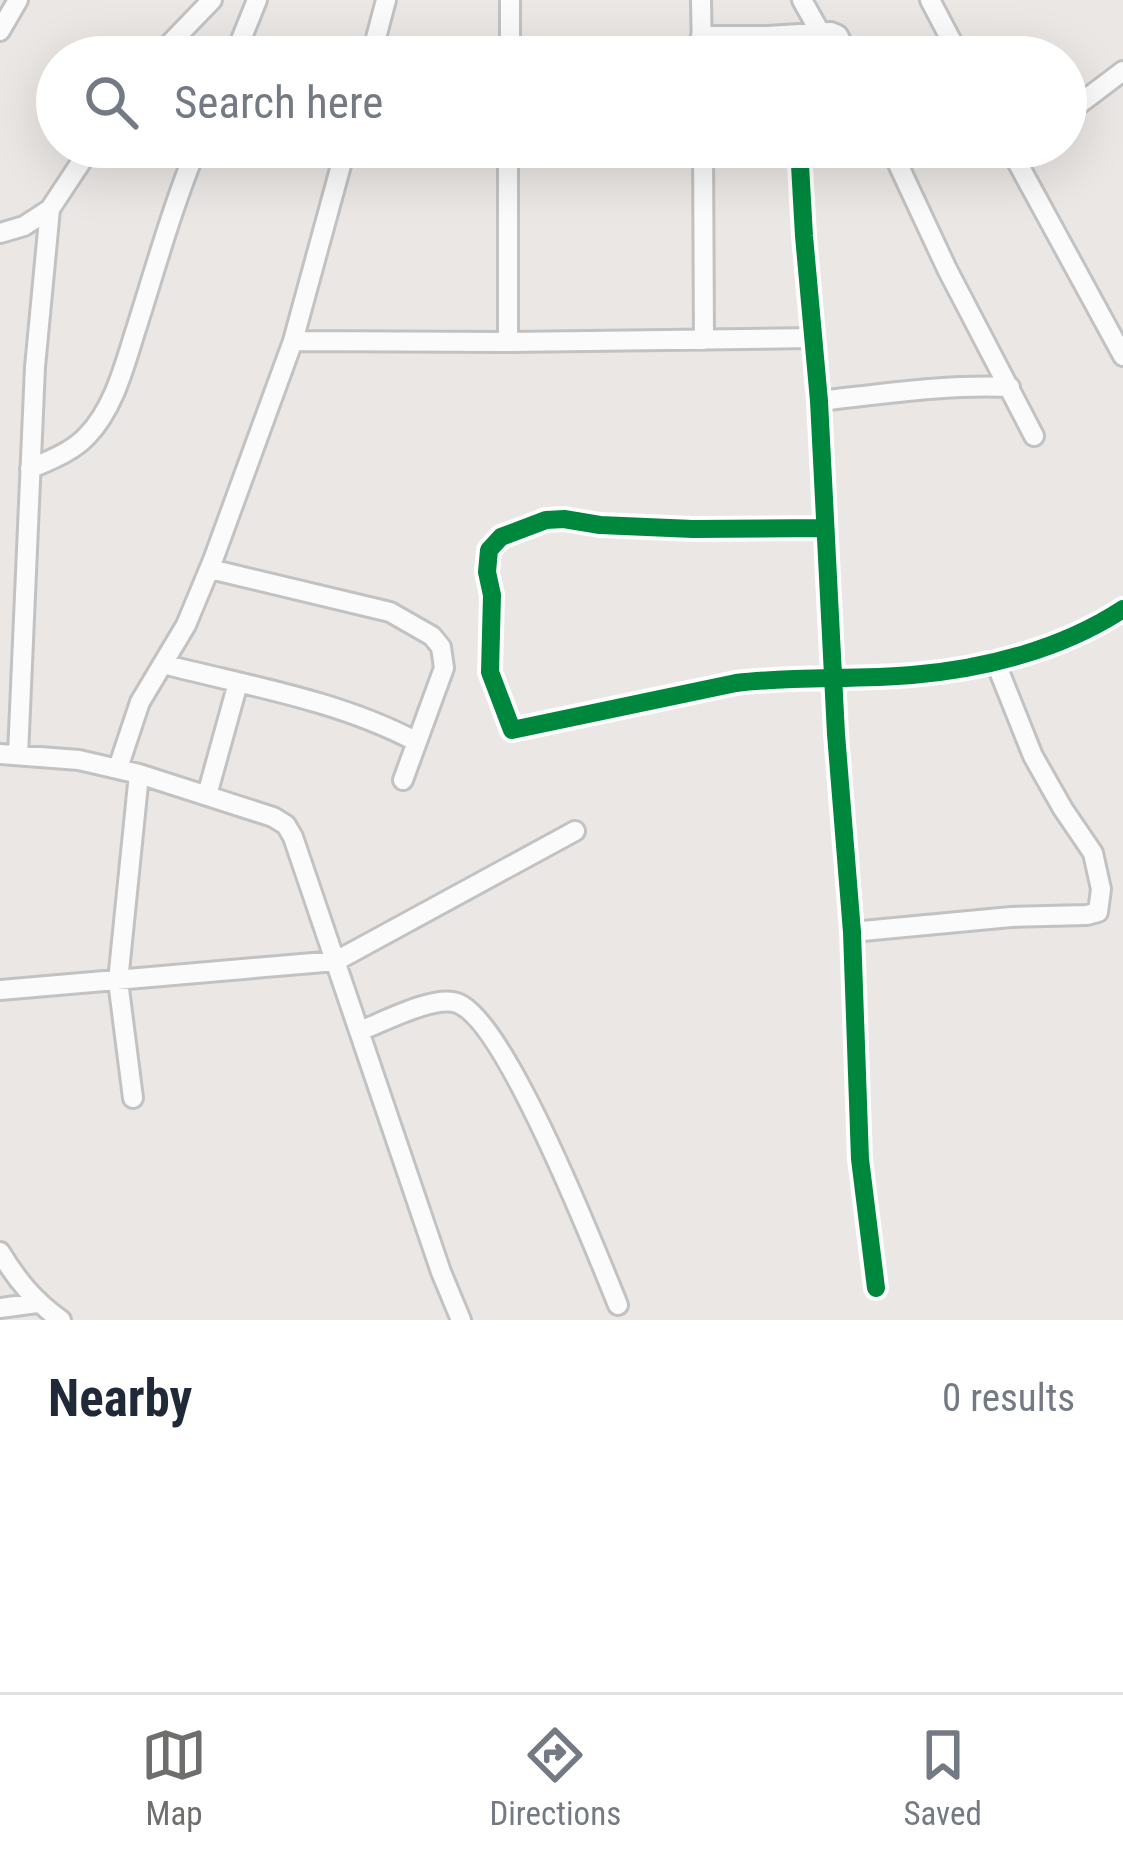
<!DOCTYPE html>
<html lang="en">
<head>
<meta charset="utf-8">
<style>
	body { margin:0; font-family:"Roboto Condensed",sans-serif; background:#f2f2f3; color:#1f2937 }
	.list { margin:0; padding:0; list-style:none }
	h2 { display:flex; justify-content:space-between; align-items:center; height:156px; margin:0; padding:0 48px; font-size:51px }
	h2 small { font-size:39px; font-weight:400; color:#747a83 }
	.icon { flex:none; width:66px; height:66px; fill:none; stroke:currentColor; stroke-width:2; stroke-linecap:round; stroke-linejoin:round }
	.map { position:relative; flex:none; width:1123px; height:1320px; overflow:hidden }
	.search { position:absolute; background:#fff; box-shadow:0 12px 48px #0002; left:36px; right:36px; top:36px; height:132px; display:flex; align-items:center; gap:30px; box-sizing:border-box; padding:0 42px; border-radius:66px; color:#747a83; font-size:45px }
	.sheet { height:372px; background:#fff }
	nav { display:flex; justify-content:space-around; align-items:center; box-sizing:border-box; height:168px; border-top:3px solid #e0e1e3; background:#fff; font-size:33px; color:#747a83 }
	nav a { display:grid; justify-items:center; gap:6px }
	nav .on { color:#6f6e6d }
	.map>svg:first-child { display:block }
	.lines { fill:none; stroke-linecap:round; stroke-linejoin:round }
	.minor-casing { stroke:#c3c2c2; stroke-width:24 }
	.minor { stroke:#fcfbfb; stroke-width:18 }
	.cycleway-casing { stroke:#fff; stroke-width:26 }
	.cycleway { stroke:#00873e; stroke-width:18 }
</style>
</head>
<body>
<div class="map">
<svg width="1123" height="1320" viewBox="0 0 1123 1320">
	<rect width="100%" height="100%" fill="#eae7e4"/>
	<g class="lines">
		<g class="minor-casing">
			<path id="minor" d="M 701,0 L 702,57
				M 802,0 L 820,32
				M 930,0 L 960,57
				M 0,31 L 18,0
				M 701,36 L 768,36 L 831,32 L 838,35 L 849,57
				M 157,57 L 212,0
				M 234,57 L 257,0
				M 371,57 L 386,0
				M 510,57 L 510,0
				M 1066,114 L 1123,71
				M 703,147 L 704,340
				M 799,147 L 804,236 L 819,401 L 836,734 L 852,932 L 860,1159 L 876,1288
				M 890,147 L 947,269 L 1034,436
				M 1009,147 L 1123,356
				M 0,233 L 24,226 L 50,209 L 91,147
				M 293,341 L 508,342 L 812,338
				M 508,342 L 508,147
				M 819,401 C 883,394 946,384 1010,387
				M 30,469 C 50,460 72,452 87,436 C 115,407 125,363 137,326 C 156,266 173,205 197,147
				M 825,528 L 693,529 L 600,525 L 564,519 L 546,520 L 501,537 L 489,550 L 487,572 L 492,595 L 490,672 L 512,730 L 736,683 C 794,676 853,680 912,675 C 985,669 1062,649 1123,609
				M 210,569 L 390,612 L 432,636 L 441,647 L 444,668 L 403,780
				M 163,664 C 248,686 337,700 415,741
				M 0,754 L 79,760 L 139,774 L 273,817 L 286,825 L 293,837 L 441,1272 L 461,1320
				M 18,755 L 35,367 L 50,209
				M 118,768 L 140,702 L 186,625 L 213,560 L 293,341 L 346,147
				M 207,795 L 238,683
				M 852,932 L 1011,917 L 1087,915 L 1098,912 L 1101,889 L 1093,853 L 1063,809 L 1033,756 L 995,661
				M 0,990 L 336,961 L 575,831
				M 360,1031 C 383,1022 434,995 457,1003 C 505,1019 596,1251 618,1305
				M 133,1098 L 118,981 L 139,774
				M 0,1252 C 17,1280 34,1301 61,1320
				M 0,1308 L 37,1303"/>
		</g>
		<use href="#minor" class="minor"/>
		<g class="cycleway-casing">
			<path id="cycleway" d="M 799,147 L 804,236 L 819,401 L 836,734 L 852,932 L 860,1159 L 876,1288
				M 825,528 L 693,529 L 600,525 L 564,519 L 546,520 L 501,537 L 489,550 L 487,572 L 492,595 L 490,672 L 512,730 L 736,683 C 794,676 853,680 912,675 C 985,669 1062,649 1123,609"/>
		</g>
		<use href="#cycleway" class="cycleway"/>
	</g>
</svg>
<div class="search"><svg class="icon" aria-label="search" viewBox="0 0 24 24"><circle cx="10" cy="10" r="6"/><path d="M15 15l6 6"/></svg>Search here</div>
</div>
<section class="sheet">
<h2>Nearby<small>0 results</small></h2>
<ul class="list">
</ul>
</section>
<nav>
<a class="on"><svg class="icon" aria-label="map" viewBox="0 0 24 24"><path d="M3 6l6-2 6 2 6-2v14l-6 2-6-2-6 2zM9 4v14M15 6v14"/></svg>Map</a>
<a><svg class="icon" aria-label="directions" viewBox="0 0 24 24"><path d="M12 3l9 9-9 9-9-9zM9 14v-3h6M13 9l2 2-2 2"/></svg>Directions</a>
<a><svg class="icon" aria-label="saved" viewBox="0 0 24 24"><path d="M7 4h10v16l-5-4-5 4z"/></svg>Saved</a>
</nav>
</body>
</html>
